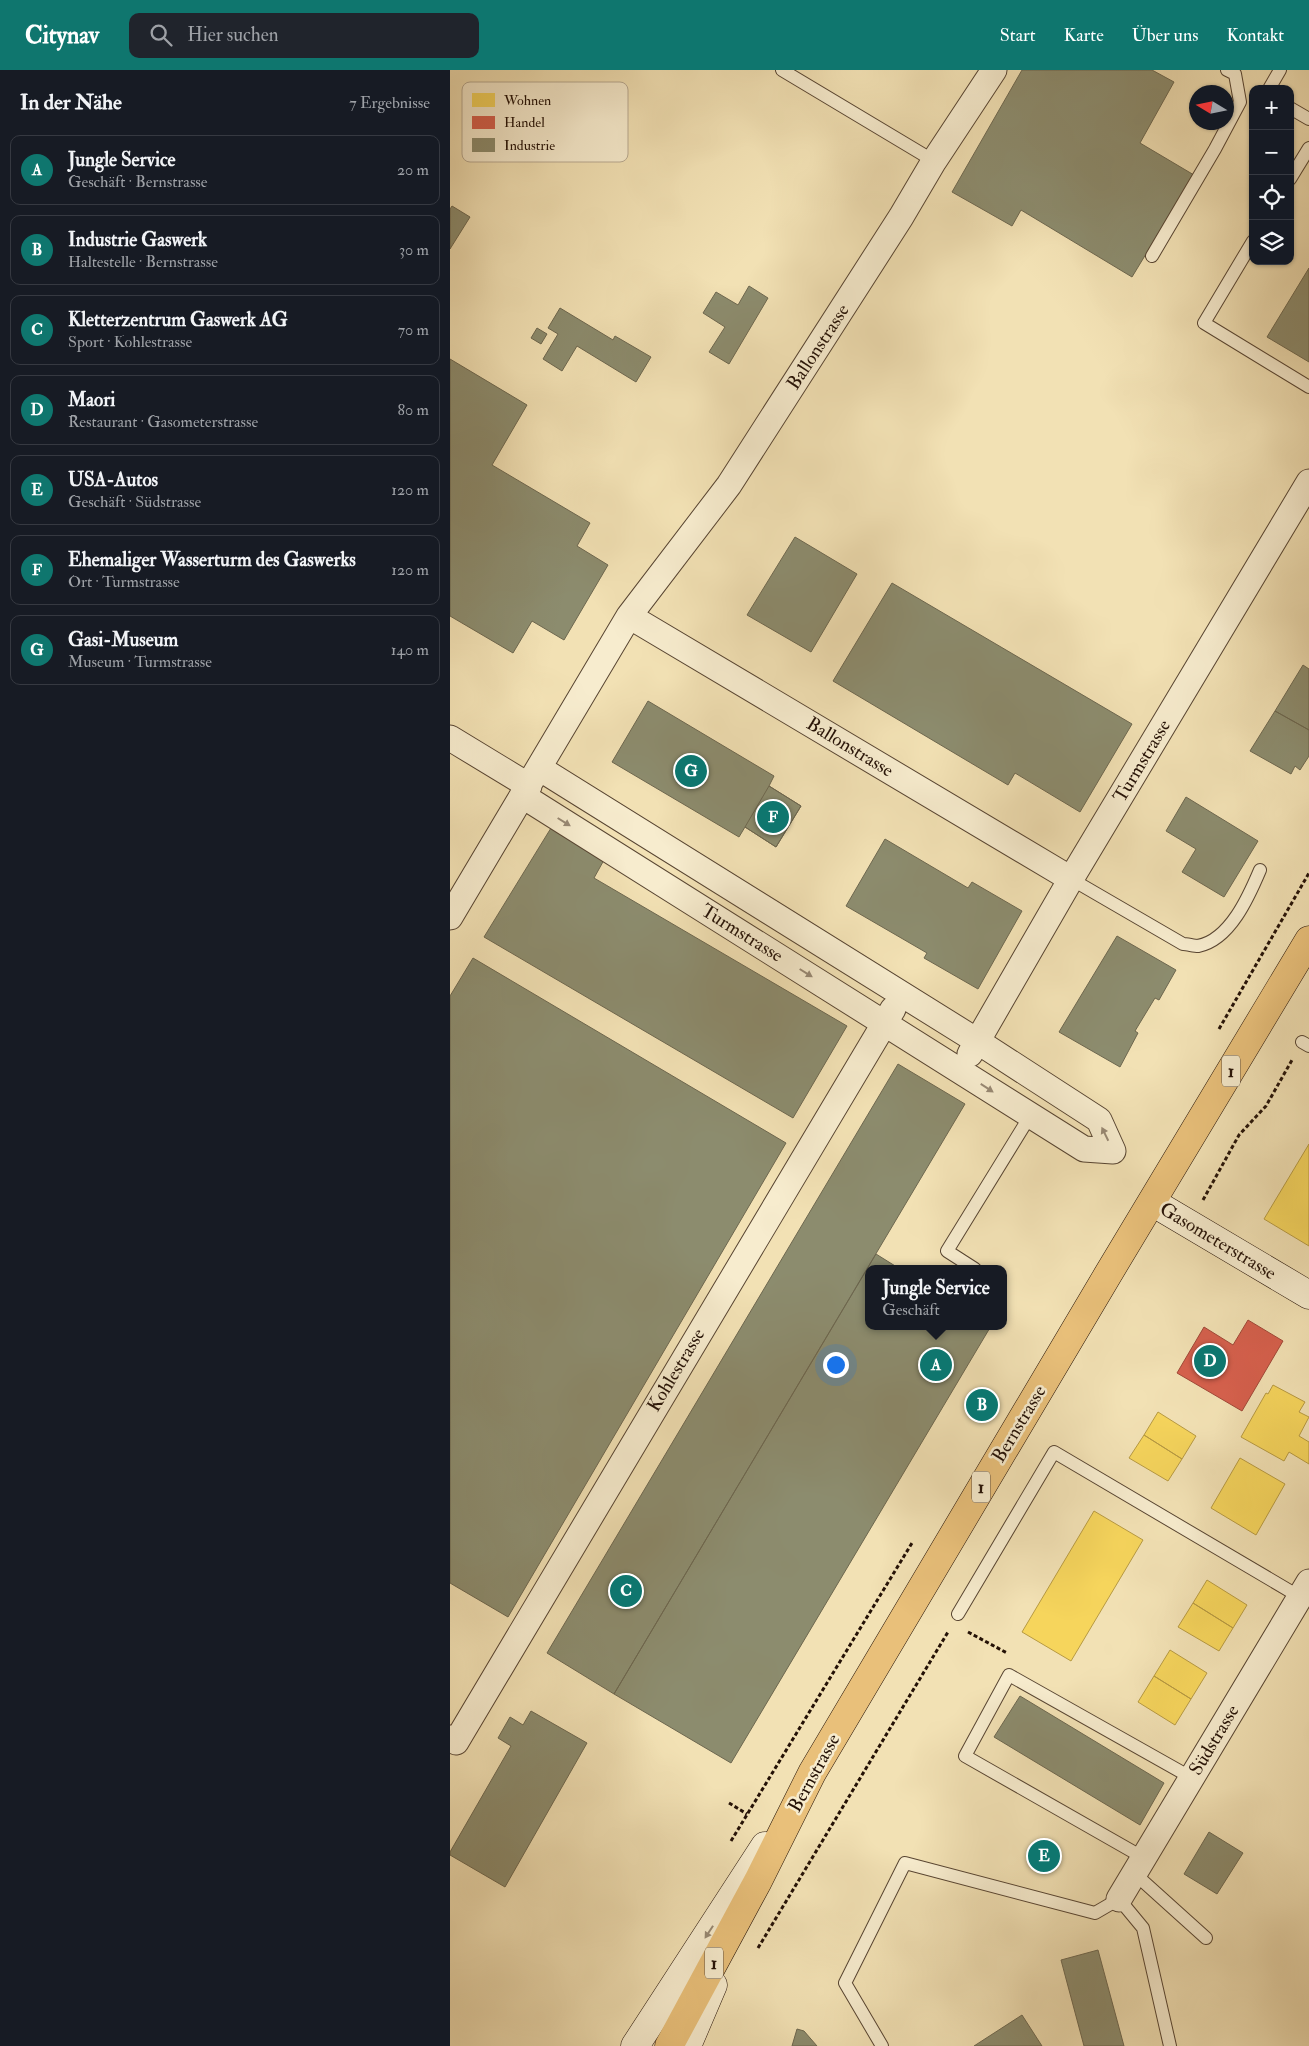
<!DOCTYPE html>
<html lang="de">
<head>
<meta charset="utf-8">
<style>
	body { margin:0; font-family:"IM FELL Double Pica",serif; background:#20242c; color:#f1f3f6 }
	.controls { position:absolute; right:15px; top:15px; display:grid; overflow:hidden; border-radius:10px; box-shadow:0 1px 4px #0004 }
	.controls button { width:45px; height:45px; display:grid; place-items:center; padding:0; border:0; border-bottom:1px solid #363941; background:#171b24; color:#f1f3f6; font:25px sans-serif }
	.compass { position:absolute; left:739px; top:15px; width:45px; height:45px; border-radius:50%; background:#171b24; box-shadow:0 1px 4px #0004; rotate:280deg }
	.you { position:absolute; left:385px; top:1294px; width:18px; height:18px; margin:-12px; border:4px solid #fff; border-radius:50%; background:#1a73e8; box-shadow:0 0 0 8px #1a73e833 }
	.badge { display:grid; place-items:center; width:32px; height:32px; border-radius:50%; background:#0f766e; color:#fff; font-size:16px; font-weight:700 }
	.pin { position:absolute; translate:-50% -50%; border:2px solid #fff; box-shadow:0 1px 5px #0006 }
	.popup { position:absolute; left:415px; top:1195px; width:142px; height:65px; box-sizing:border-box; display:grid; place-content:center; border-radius:10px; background:#171b24; filter:drop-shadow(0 1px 4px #0005); font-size:16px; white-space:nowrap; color:#9ea1a6 }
	.popup b { font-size:19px; color:#f1f3f6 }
	.popup::after { content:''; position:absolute; left:50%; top:100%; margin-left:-10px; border:10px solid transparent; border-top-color:#171b24 }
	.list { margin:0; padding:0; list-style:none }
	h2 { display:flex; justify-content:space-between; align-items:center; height:65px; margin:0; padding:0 20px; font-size:21px }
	h2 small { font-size:16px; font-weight:400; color:#9ea1a6 }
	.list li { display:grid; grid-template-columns:32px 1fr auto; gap:15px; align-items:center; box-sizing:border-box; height:70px; margin:0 10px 10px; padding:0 10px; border:1px solid #363941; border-radius:10px }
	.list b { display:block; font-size:19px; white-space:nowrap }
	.list p { margin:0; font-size:16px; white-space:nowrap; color:#9ea1a6 }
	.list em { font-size:16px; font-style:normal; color:#9ea1a6 }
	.icon { flex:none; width:28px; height:28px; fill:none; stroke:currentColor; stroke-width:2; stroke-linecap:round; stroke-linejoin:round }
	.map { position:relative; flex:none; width:859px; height:1976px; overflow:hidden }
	header { display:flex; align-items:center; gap:30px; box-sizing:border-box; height:70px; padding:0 25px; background:#0f766e; color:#fff }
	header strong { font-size:24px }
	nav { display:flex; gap:28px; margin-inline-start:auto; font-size:18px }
	.search { width:350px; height:45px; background:#20242c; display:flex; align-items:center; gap:12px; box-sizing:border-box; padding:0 18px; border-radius:10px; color:#9ea1a6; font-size:19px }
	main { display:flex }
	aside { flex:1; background:#171b24 }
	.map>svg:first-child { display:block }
	.homes { fill:#f6d55c; stroke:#b79a42 }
	.shops { fill:#d6604d; stroke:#a14838 }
	.industry { fill:#8c8c6e; stroke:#6d674f }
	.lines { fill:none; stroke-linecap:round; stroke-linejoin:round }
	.lane-casing { stroke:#584532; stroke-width:14 }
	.street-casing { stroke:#584532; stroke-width:27 }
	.secondary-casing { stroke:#241106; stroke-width:29 }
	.primary-casing { stroke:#241106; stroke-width:29 }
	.path { stroke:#241106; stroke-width:3; stroke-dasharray:4 2.5; stroke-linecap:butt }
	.lane { stroke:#f7ecce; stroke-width:12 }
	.street { stroke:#f7ecce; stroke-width:25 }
	.secondary { stroke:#f7ecce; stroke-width:28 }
	.primary { stroke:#e9c07a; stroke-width:28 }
	.oneway { fill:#988974 }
	.labels { text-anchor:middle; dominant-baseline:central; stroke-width:5; stroke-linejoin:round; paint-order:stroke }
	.shield { fill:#f7ecce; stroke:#635342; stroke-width:1 }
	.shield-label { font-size:18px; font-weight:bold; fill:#241106 }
	.street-label { font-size:19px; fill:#241106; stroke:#f7ecce }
	.key { fill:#f7ecce; stroke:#b8aa92; stroke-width:1 }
	.key-label { font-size:14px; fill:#241106 }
</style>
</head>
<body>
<header>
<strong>Citynav</strong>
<div class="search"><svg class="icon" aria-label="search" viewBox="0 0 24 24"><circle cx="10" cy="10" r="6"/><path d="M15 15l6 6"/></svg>Hier suchen</div>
<nav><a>Start</a><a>Karte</a><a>Über uns</a><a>Kontakt</a></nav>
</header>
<main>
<aside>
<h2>In der Nähe<small>7 Ergebnisse</small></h2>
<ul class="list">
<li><span class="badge">A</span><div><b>Jungle Service</b><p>Geschäft · Bernstrasse</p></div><em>20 m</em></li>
<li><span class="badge">B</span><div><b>Industrie Gaswerk</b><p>Haltestelle · Bernstrasse</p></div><em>30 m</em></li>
<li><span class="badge">C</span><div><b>Kletterzentrum Gaswerk AG</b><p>Sport · Kohlestrasse</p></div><em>70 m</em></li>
<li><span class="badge">D</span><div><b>Maori</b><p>Restaurant · Gasometerstrasse</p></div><em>80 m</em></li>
<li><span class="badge">E</span><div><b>USA-Autos</b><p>Geschäft · Südstrasse</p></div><em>120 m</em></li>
<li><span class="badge">F</span><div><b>Ehemaliger Wasserturm des Gaswerks</b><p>Ort · Turmstrasse</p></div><em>120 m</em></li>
<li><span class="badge">G</span><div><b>Gasi-Museum</b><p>Museum · Turmstrasse</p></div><em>140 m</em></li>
</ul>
</aside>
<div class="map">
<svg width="859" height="1976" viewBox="0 0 859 1976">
	<rect width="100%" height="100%" fill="#f2e1b4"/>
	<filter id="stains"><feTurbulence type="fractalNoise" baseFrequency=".004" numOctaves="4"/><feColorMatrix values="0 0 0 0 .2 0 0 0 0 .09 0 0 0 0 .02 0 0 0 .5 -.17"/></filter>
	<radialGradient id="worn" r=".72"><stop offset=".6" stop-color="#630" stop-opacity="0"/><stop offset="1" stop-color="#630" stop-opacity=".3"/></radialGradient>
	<path class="homes" d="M 859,1074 L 859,1176 L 814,1149 Z
		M 823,1315 L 855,1332 L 849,1342 L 859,1347 L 849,1366 L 859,1372 L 859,1394 L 839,1382 L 834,1391 L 791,1367 L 816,1323 L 818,1324 Z
		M 708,1342 L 746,1366 L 732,1389 L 694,1365 Z
		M 694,1365 L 732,1389 L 718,1411 L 679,1388 Z
		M 790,1388 L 835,1414 L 806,1465 L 761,1438 Z
		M 644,1441 L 693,1470 L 621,1591 L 572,1562 Z
		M 757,1510 L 797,1535 L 783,1558 L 743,1533 Z
		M 743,1533 L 783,1558 L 769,1581 L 728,1557 Z
		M 720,1580 L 757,1603 L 741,1629 L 704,1606 Z
		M 704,1606 L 741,1629 L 725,1655 L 688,1632 Z"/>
	<path class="shops" d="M 798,1250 L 833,1271 L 792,1341 L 727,1303 L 754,1257 L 783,1275 Z"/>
	<path class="industry" d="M 572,0 L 702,0 L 724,12 L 690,73 L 744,105 L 682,207 L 571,140 L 562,156 L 502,122 Z
		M 2,136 L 20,147 L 0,179 L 0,139 Z
		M 859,198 L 859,292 L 817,267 Z
		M 299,216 L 318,228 L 279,294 L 259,282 L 275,257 L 253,243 L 266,222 L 288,235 Z
		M 110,238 L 163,270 L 165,266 L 201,287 L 186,312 L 127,276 L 112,301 L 93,289 L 108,264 L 98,258 Z
		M 87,258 L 97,264 L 91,274 L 81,268 Z
		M 0,289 L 77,335 L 42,395 L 140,453 L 127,476 L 158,495 L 114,570 L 82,551 L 63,583 L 0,546 Z
		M 345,467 L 407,504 L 361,582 L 297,545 Z
		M 442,513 L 682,654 L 630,742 L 565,703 L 558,715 L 383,611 Z
		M 853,595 L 859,599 L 859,660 L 825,641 Z
		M 198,631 L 324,706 L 319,716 L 351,736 L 326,777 L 295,757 L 289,767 L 162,692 Z
		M 825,641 L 859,660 L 859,686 L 850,700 L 845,696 L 841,704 L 800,681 Z
		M 319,716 L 351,736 L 326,777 L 295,757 Z
		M 736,727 L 808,771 L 774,827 L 732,802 L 746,779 L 716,761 Z
		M 101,758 L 154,790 L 144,808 L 397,956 L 343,1048 L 34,867 Z
		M 435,769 L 518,818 L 522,812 L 572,841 L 528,919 L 474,888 L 477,883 L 396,836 Z
		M 667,866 L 726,900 L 709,930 L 705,928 L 685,961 L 688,963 L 670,997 L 609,962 Z
		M 23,888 L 336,1073 L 58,1547 L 0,1513 L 0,926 Z
		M 448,994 L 515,1034 L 164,1624 L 97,1583 Z
		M 426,1184 L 450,1199 L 418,1199 L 418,1256 L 541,1256 L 281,1693 L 164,1624 Z
		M 570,1626 L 714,1713 L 690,1755 L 544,1667 Z
		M 81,1641 L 137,1673 L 55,1817 L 0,1785 L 0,1782 L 61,1676 L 48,1668 L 60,1647 L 73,1655 Z
		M 759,1762 L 793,1783 L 767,1824 L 734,1804 Z
		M 648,1880 L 674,1976 L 634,1976 L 611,1890 Z
		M 572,1945 L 592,1976 L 524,1976 Z
		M 347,1959 L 354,1961 L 367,1976 L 342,1976 Z"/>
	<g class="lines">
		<g class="lane-casing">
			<path id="lane" d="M 332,0 L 484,91
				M 819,19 L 830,0
				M 840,38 L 859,49
				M 840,109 L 859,78
				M 803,171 L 754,253 L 859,317
				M 702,186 L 765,79 L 790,32 L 785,4 L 777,0
				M 621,809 L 733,874 C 737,874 744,876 748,876 C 780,870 799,826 810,800
				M 852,972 L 859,976
				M 525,1199 L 497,1181 L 580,1046
				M 508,1544 L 604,1382 L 850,1527
				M 694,1788 L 515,1686 L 559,1605 L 742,1708
				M 685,1804 L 756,1868
				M 432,1976 L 395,1913 L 455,1793 L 645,1843 L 669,1829 L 693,1858 L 720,1976"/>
		</g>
		<g class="street-casing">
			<path id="street" d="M 179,546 L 621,809
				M 0,668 L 79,716
				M 73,726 L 634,1079 L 663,1081 L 649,1050 L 527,971 L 89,698
				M 0,847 L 179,546 L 279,415 L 451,147 L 484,91 L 544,0
				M 520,984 L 621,809 L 859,412
				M 0,1668 L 6,1672 L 443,939
				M 669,1829 L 859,1512"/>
		</g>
		<g class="secondary-casing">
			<path id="secondary" d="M 702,1132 L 859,1225
				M 185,1976 L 315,1776
				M 237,1976 L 263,1915"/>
		</g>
		<g class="primary-casing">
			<path id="primary" d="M 219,1976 L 308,1811 L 362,1703 L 657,1206 L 859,870"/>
		</g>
		<path class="path" d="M 769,959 L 859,803
			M 753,1130 L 789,1065 L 816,1036 L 842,990
			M 518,1562 L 557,1583
			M 279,1733 L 297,1744
			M 281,1771 L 462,1473
			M 308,1878 L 498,1562"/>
		<use href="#lane" class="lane"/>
		<use href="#street" class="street"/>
		<use href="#secondary" class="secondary"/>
		<use href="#primary" class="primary"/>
	</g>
	<defs><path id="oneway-solid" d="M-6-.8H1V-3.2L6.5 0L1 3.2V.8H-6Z" transform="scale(1.25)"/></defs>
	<g class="oneway">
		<use href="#oneway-solid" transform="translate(114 752) rotate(32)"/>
		<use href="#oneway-solid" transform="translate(356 903) rotate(32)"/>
		<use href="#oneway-solid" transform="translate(537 1018) rotate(33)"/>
		<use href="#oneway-solid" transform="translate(655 1064) rotate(-116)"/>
		<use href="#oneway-solid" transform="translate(259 1862) rotate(123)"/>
	</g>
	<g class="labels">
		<g class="shield">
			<rect x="772" y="985.5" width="18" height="31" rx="4"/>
			<rect x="522" y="1401.5" width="18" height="31" rx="4"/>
			<rect x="255" y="1877.5" width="18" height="31" rx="4"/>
		</g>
		<g class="shield-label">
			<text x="781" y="1001">1</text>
			<text x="531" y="1417">1</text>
			<text x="264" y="1893">1</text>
		</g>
		<g class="street-label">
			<text transform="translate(368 277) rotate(-57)">Ballonstrasse</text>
			<text transform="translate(400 677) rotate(31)">Ballonstrasse</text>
			<text transform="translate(692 691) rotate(-59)">Turmstrasse</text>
			<text transform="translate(292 863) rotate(32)">Turmstrasse</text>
			<text transform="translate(768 1171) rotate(31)">Gasometerstrasse</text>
			<text transform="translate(226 1300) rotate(-59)">Kohlestrasse</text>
			<text transform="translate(569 1354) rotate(-59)">Bernstrasse</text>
			<text transform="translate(764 1670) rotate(-59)">Südstrasse</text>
			<text transform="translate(364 1703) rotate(-61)">Bernstrasse</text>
		</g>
	</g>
	<rect x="12" y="12" width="166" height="80" rx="8" class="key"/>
	<rect x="22" y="23" width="23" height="14" fill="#f6d55c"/>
	<rect x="22" y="46" width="23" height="13" fill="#d6604d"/>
	<rect x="22" y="68" width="23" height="14" fill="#8c8c6e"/>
	<g class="key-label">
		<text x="54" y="35">Wohnen</text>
		<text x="54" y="57">Handel</text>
		<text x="54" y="80">Industrie</text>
	</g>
	<rect width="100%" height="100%" filter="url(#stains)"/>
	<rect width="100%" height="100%" fill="url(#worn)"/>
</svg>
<div class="controls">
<button>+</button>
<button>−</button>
<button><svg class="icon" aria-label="locate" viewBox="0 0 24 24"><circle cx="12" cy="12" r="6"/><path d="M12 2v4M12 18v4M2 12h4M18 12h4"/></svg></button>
<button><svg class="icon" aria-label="layers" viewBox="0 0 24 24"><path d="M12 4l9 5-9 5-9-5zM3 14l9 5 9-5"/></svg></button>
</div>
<svg class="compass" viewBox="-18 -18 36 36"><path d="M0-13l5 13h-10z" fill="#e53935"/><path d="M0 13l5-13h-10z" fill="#9ea1a6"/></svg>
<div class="you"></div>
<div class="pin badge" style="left:486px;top:1295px">A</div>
<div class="popup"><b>Jungle Service</b>Geschäft</div>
<div class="pin badge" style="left:532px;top:1335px">B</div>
<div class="pin badge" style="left:176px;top:1521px">C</div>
<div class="pin badge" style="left:760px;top:1291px">D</div>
<div class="pin badge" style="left:594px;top:1786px">E</div>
<div class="pin badge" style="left:323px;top:747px">F</div>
<div class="pin badge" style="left:241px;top:701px">G</div>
</div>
</main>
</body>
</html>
